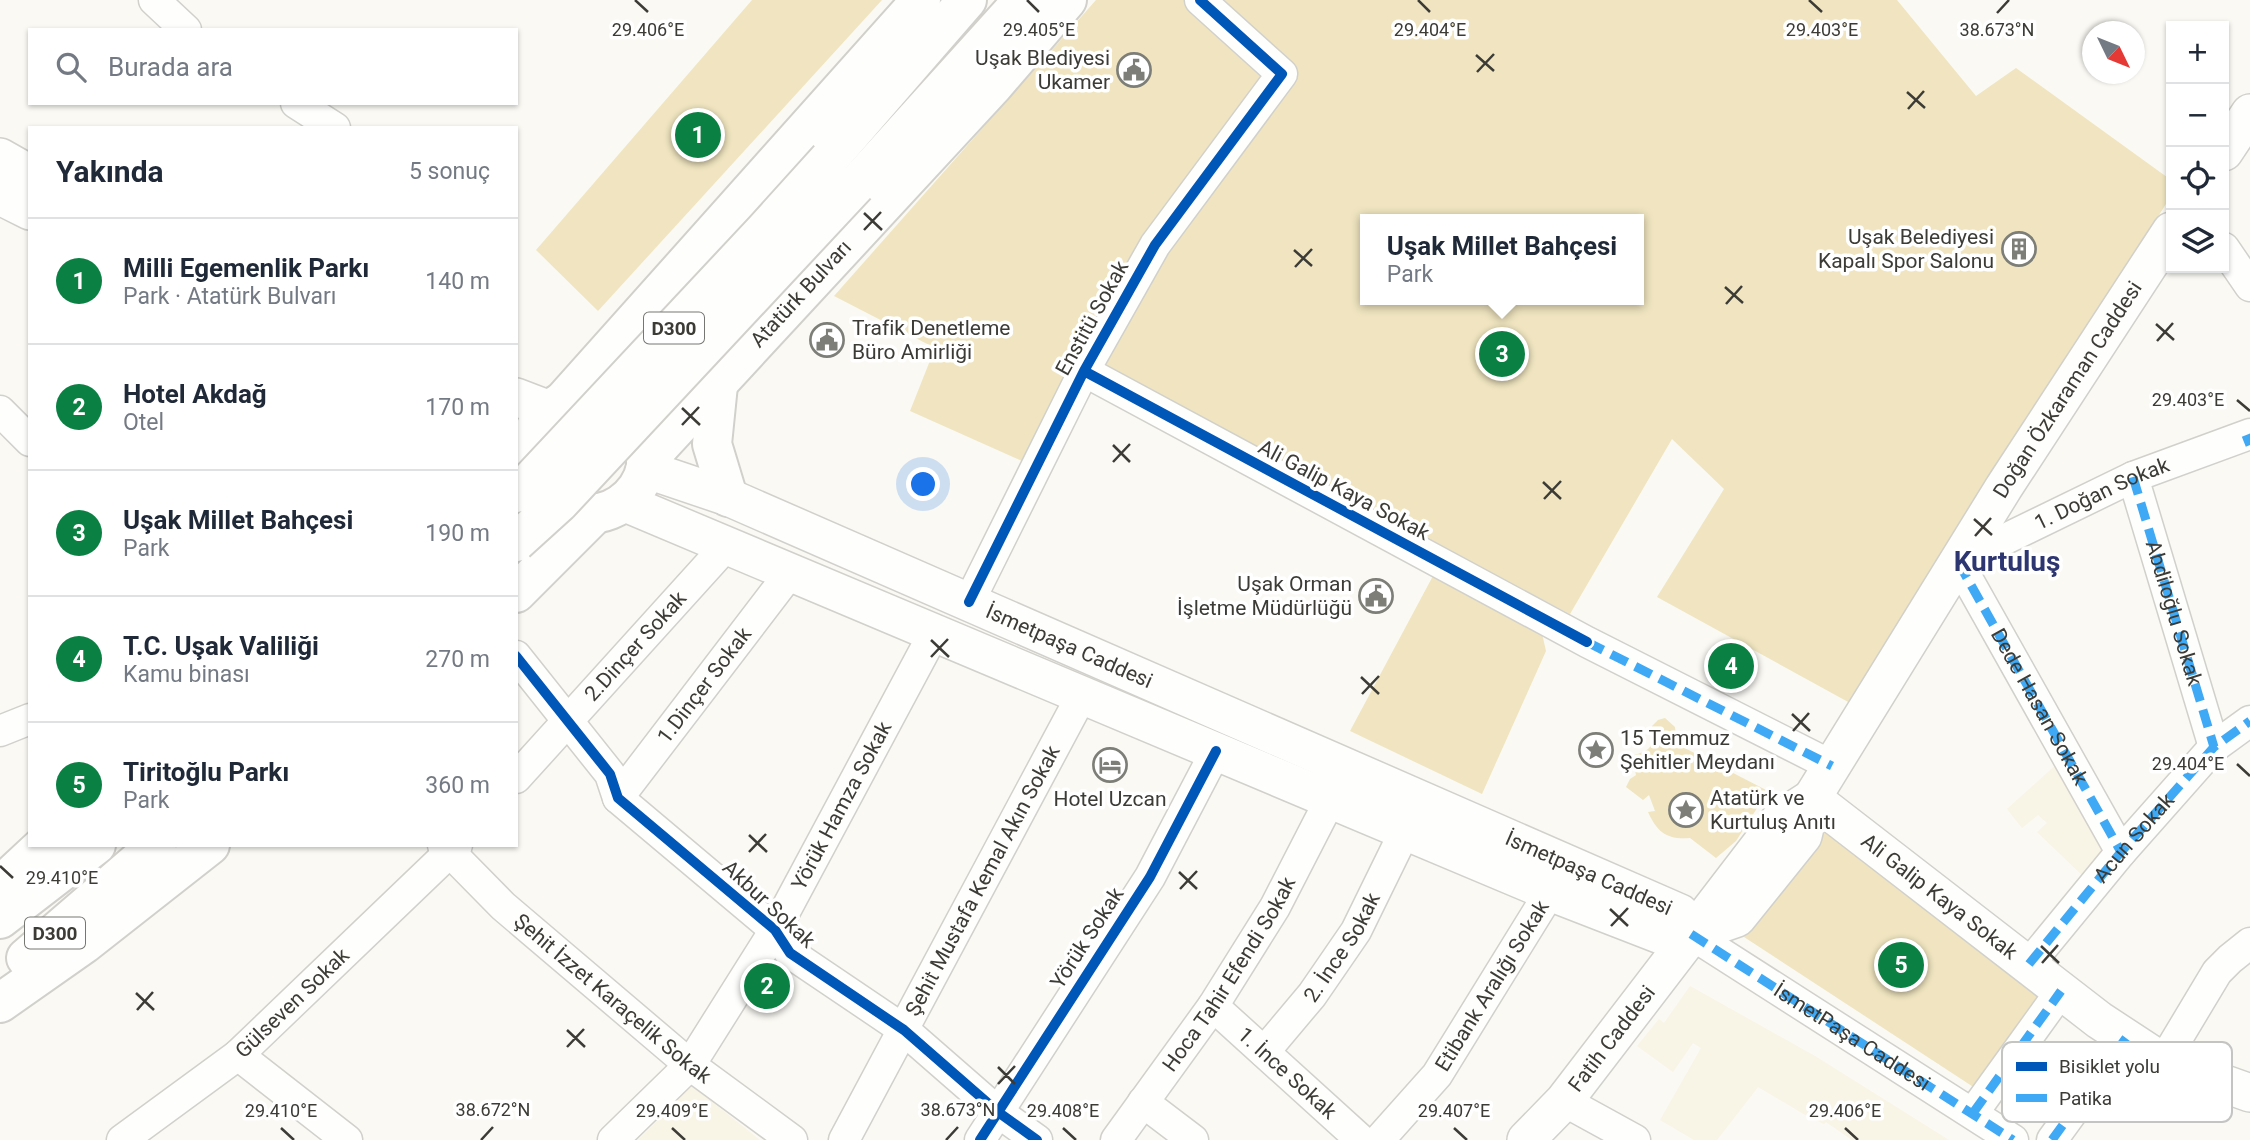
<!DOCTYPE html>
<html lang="tr">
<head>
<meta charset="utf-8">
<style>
	body { margin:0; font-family:Roboto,sans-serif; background:#f2f2f3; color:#1f2937 }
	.controls { position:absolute; right:21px; top:21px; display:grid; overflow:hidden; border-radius:0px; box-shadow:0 2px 5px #0004 }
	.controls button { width:63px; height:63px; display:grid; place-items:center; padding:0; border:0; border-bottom:2px solid #e0e1e3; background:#fff; color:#1f2937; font:35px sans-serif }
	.compass { position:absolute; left:2082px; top:21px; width:63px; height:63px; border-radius:50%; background:#fff; box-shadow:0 2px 5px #0004; rotate:133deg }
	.you { position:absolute; left:924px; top:485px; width:24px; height:24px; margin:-18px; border:5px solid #fff; border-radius:50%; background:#1a73e8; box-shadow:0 0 0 10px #1a73e833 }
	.badge { display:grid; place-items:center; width:46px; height:46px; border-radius:50%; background:#0b8043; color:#fff; font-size:23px; font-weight:700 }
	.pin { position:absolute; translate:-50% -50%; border:4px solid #fff; box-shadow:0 2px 7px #0006 }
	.popup { position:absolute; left:1360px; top:214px; width:284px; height:91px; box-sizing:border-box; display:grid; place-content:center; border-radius:0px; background:#fff; filter:drop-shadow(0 2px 5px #0005); font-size:23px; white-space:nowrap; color:#747a83 }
	.popup b { font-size:26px; color:#1f2937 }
	.popup::after { content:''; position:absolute; left:50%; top:100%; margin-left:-14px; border:14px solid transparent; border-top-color:#fff }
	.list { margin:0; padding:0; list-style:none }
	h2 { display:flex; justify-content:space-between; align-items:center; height:91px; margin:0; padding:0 28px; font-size:30px }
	h2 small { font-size:23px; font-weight:400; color:#747a83 }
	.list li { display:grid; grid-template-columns:46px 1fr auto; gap:21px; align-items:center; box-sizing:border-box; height:126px; padding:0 28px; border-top:2px solid #e0e1e3 }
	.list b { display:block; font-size:26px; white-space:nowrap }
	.list p { margin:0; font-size:23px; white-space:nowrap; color:#747a83 }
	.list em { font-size:23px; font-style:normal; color:#747a83 }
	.icon { flex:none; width:38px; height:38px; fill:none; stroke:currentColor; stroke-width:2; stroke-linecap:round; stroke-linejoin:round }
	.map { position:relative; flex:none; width:2250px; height:1140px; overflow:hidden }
	.search { position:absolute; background:#fff; box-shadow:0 2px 5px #0004; left:28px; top:28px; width:490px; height:77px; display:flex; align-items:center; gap:18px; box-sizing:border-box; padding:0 24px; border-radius:0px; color:#747a83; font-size:26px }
	.panel { position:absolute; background:#fff; box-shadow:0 2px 5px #0004; left:28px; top:126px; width:490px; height:721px; border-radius:0px }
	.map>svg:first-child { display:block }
	.built { fill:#f8f4e6 }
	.green { fill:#f0e5c0; fill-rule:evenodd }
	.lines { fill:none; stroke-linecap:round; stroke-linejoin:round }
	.minor-casing { stroke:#d1d0cb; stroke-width:33 }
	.major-casing { stroke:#d1d0cb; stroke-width:40 }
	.highway-casing { stroke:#d1d0cb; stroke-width:42 }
	.minor { stroke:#fefefd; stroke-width:30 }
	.major { stroke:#fefefd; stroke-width:37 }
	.highway { stroke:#fefefd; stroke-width:38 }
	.highway-bridge-casing { stroke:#d1d0cb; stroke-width:42; stroke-linecap:butt }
	.highway-bridge { stroke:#fefefd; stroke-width:38 }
	.quiet { stroke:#3fa9f5; stroke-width:9; stroke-dasharray:18 9; stroke-linecap:butt }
	.cycleway-casing { stroke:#fff; stroke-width:15 }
	.cycleway { stroke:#0057b8; stroke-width:10 }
	.ticks { fill:none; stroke:#3c3b36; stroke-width:2.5 }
	.labels { text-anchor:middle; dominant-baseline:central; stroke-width:7; stroke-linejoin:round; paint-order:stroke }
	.shield { fill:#fff; stroke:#767672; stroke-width:2 }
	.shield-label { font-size:19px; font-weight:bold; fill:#3c3b36 }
	.poi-label { font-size:21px; fill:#3c3b36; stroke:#fff; text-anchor:end }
	.street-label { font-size:21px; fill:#3c3b36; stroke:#fff }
	.district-label { font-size:28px; font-weight:bold; fill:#2d3670; stroke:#fff }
	.key { fill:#fff; stroke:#c4c4c3; stroke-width:2 }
	.key-label { font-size:19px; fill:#3c3b36 }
	.ticks-label { font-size:18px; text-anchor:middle; fill:#3c3b36; stroke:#fff; stroke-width:7; stroke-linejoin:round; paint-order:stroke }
</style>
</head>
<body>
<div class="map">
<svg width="2250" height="1140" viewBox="0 0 2250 1140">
	<rect width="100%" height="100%" fill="#faf9f4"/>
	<path class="built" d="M 2059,762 L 2106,856 L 2085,878 L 2037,832 L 2047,823 L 2038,815 L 2022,828 L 2007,809 Z
		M 1690,986 L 1815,1056 L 1949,1140 L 1852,1140 L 1826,1122 L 1824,1124 L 1807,1116 L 1758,1087 L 1717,1140 L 1694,1140 L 1660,1120 L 1701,1048 L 1693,1043 L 1673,1072 L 1637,1046 L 1659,1019 L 1664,1023 Z
		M 692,1086 L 760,1140 L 638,1140 Z"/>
	<path class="green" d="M 752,0 L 882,0 L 598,311 L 536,250 Z
		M 1096,0 L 1897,0 L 1976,96 L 2016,68 L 2171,180 L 2171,196 L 1850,703 L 1657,597 L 1724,489 L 1672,439 L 1570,614 L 1082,360 L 1022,461 L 910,411 L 935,348 L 834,296 ZM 1366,219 L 1638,219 L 1638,300 L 1366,300 Z
		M 1434,574 L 1541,629 L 1546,651 L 1482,794 L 1350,731 Z
		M 1665,718 L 1675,727 L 1677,744 L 1768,791 L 1736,841 L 1716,858 L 1690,838 C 1667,840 1657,832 1648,812 L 1655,811 L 1649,795 L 1643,800 L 1626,787 L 1630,779 L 1636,775 L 1632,756 C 1654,748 1651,750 1652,726 L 1658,720 Z
		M 1827,824 L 2053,992 L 1978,1090 L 1744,937 Z"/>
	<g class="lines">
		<g class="minor-casing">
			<g id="minor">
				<path d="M 154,0 L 186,30"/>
				<path d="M 296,103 L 335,128"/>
				<path d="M 2224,248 L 2250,286"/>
				<path d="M 1084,371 L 1587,642 L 1832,766"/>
				<path d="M 0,411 L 30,441"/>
				<path id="s1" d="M 2133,477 L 2214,747"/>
				<path d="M 969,602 L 1084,371 L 1155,245 L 1282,74 L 1200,0"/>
				<path d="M 516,656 L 610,774 L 618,798 L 775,930 L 790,953 L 904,1030 L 998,1112 L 1037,1140"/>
				<path d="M 0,731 L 30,719"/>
				<path id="s2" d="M 516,778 L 726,546"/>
				<path id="s3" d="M 618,798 L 790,573"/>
				<path id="s4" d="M 443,845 L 503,906 L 690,1065 L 792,1140"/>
				<path id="s5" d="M 2121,852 L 1958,562 L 2133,477 L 2250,434"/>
				<path d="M 1691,934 L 2013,1140"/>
				<path id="s6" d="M 2029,964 L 2121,852 L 2214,747 L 2250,721"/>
				<path id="s7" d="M 1213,1006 L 1361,1140"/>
				<path id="s8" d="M 1264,1052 L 1312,995 L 1356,931 L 1405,831"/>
				<path d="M 238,1055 L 347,1140"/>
				<path d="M 2163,1062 L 2217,972 L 2230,959 L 2250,943"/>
				<path d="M 1564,1101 L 1635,1140"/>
				<path d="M 1143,1102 L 1193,1140"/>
				<path d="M 1973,1113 L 2061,991"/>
				<path id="s9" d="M 122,1140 L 238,1055 L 457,845"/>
				<path id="s10" d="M 613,1140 L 690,1065 L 775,930 L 934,633"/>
				<path id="s11" d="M 844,1140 L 1082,695"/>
				<path d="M 980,1140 L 1150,877 L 1216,751"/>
				<path id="s12" d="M 1116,1140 L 1213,1006 L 1275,907 L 1330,800"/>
				<path id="s13" d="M 1379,1140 L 1437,1075 L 1550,892"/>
				<path d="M 2052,1140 L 2126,1038"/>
			</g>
		</g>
		<g class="major-casing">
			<g id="major">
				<path d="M 2224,152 L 2250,113"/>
				<path d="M 0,157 L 30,174"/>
				<path d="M 0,196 L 30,211"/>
				<path d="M 516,397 L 550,410"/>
				<path d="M 516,445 L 529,453"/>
				<path id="s14" d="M 645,469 L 728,497 L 1680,913 L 1691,934"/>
				<path id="s15" d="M 623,502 L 1550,892 L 1666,937 L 1691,934 L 1737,918 L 1803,836 L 1812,798 L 2004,487 L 2171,231"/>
				<path id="s16" d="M 1812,798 L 2099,1020 L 2163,1062 L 2250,1093"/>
				<path id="s17" d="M 1526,1140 L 1564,1101 L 1781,818 L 1812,798"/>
			</g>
		</g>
		<g class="highway-casing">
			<g id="highway">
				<path d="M 829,159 L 967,0"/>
				<path d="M 856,185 L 1023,0"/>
				<path d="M 718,385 L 712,444 L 728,497"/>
				<circle cx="588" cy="455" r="59"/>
				<path d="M 563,401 L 921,0"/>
				<path id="s18" d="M 646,461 L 993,86 L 1067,0"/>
				<path d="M 516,593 L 596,513"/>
				<path d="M 0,886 L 44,845"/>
				<path d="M 0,919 L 96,845"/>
				<path d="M 26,958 L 157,845"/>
				<path d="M 0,1003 L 84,944 L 210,845"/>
			</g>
		</g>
		<use href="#minor" class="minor"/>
		<use href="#major" class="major"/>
		<use href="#highway" class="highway"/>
		<g class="highway-bridge-casing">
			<path id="highway-bridge" d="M 516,493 L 531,480 L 764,231 L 829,159
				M 516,542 L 559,503 L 856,185"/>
		</g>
		<use href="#highway-bridge" class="highway-bridge"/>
		<g class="quiet">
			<path d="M 2246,435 L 2250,445"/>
			<path d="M 2133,477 L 2214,747"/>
			<path id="s19" d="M 1958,562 L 2121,852"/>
			<path d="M 1587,642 L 1832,766"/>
			<path id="s20" d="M 1691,934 L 2013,1140"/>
			<path d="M 2029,964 L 2121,852 L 2214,747 L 2250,721"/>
			<path d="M 1973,1113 L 2061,991"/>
			<path d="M 2052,1140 L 2126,1038"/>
		</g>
		<g class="cycleway-casing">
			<path id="cycleway" d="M 1084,371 L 1587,642
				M 969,602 L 1084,371 L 1155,245 L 1282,74 L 1200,0
				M 516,656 L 610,774 L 618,798 L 775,930 L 790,953 L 904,1030 L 998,1112 L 1037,1140
				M 980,1140 L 1150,877 L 1216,751"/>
		</g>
		<use href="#cycleway" class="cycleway"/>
	</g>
	<path class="ticks" d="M 635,0 L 648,12M 1027,0 L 1039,12M 1418,0 L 1430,12M 1809,0 L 1822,12M 1997,13 L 2009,0M 1476,55 L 1494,71M 1477,72 L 1494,54M 1907,92 L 1925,108M 1908,109 L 1924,91M 864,213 L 882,230M 864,230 L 881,212M 1294,250 L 1312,266M 1295,267 L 1312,249M 1725,287 L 1743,303M 1726,304 L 1742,286M 2156,324 L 2174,340M 2157,341 L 2173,323M 2237,400 L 2250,411M 682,408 L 700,425M 682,425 L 699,407M 1113,445 L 1130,462M 1113,462 L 1130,444M 1543,482 L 1561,499M 1544,499 L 1561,481M 1974,519 L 1992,535M 1975,536 L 1991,518M 931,640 L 949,657M 931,657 L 948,639M 1361,677 L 1379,694M 1362,694 L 1379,676M 1792,714 L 1810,731M 1793,731 L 1809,713M 2237,764 L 2250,776M 749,835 L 767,852M 749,852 L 766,834M 0,866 L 13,878M 1179,872 L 1197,889M 1180,889 L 1197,871M 1610,909 L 1628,926M 1611,926 L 1628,908M 2041,946 L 2059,963M 2042,963 L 2058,945M 136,993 L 154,1010M 137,1010 L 153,992M 567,1030 L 585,1047M 567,1047 L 584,1029M 998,1067 L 1015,1084M 998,1084 L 1015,1066M 281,1128 L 294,1140M 672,1128 L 685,1140M 1063,1128 L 1076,1140M 1454,1128 L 1467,1140M 1845,1128 L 1858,1140M 481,1140 L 493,1127M 946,1140 L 958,1127"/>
	<defs>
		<g id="civic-ring" transform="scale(1.75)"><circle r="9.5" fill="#fff" stroke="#7e7e78" stroke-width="1.5"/><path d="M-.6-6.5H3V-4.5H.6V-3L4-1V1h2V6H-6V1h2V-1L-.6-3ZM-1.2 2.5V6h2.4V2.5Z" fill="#7e7e78"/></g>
		<g id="building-ring" transform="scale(1.75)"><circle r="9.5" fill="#fff" stroke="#7e7e78" stroke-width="1.5"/><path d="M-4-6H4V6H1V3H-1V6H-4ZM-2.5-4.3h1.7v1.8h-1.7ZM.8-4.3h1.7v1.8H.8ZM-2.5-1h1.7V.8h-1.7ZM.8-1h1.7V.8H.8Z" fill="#7e7e78"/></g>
		<g id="sight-ring" transform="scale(1.75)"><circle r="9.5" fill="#fff" stroke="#7e7e78" stroke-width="1.5"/><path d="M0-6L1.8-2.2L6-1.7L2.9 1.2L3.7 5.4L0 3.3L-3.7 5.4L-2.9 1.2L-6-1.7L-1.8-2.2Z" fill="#7e7e78"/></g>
		<g id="hotel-ring" transform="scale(1.75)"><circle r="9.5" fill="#fff" stroke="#7e7e78" stroke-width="1.5"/><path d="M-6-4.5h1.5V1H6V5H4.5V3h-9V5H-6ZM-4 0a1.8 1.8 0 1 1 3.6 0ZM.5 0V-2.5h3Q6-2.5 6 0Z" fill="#7e7e78"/></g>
	</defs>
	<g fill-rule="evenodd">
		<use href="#civic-ring" x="1134" y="70"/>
		<use href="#building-ring" x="2019" y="249"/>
		<use href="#civic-ring" x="827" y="340"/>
		<use href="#civic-ring" x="1376" y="596"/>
		<use href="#sight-ring" x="1596" y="750"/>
		<use href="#hotel-ring" x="1110" y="765"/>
		<use href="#sight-ring" x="1686" y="810"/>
	</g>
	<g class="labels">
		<g class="shield">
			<rect x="644" y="312.5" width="60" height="31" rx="5"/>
			<rect x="25" y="917.5" width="60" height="31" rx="5"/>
		</g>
		<g class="shield-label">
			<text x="674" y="328">D300</text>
			<text x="55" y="933">D300</text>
		</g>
		<g class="poi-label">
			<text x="1110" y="58">Uşak Blediyesi<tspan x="1110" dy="24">Ukamer</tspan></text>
			<text x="1994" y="237">Uşak Belediyesi<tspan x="1994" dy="24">Kapalı Spor Salonu</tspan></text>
			<text x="852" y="328" text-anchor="start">Trafik Denetleme<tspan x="852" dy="24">Büro Amirliği</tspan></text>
			<text x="1352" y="584">Uşak Orman<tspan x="1352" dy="24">İşletme Müdürlüğü</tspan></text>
			<text x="1620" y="738" text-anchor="start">15 Temmuz<tspan x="1620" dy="24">Şehitler Meydanı</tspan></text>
			<text x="1710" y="798" text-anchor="start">Atatürk ve<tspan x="1710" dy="24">Kurtuluş Anıtı</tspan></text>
			<text x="1110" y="799" text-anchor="middle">Hotel Uzcan</text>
		</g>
		<g class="street-label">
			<text stroke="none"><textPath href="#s18" startOffset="228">Atatürk Bulvarı</textPath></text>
			<text transform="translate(1092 318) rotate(-61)">Enstitü Sokak</text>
			<text stroke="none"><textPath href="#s15" startOffset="1830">Doğan Özkaraman Caddesi</textPath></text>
			<text transform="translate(1344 490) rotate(28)">Ali Galip Kaya Sokak</text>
			<text stroke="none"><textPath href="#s5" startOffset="492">1. Doğan Sokak</textPath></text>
			<text stroke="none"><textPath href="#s1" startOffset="142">Abdiloğlu Sokak</textPath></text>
			<text stroke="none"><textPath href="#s14" startOffset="460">İsmetpaşa Caddesi</textPath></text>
			<text stroke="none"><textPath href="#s2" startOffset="178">2.Dinçer Sokak</textPath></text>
			<text stroke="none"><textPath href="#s3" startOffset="142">1.Dinçer Sokak</textPath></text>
			<text stroke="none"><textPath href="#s19" startOffset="166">Dede Hasan Sokak</textPath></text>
			<text stroke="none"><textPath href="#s10" startOffset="408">Yörük Hamza Sokak</textPath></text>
			<text stroke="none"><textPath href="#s6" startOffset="164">Acun Sokak</textPath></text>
			<text stroke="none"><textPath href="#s14" startOffset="1027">İsmetpaşa Caddesi</textPath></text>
			<text stroke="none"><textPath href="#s11" startOffset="294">Şehit Mustafa Kemal Akın Sokak</textPath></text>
			<text stroke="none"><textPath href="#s16" startOffset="161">Ali Galip Kaya Sokak</textPath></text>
			<text transform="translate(769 904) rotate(43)">Akbur Sokak</text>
			<text transform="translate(1087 938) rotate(-57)">Yörük Sokak</text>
			<text stroke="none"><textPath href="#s8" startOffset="131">2. İnce Sokak</textPath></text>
			<text stroke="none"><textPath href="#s12" startOffset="201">Hoca Tahir Efendi Sokak</textPath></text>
			<text stroke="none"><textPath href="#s13" startOffset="192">Etibank Aralığı Sokak</textPath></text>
			<text stroke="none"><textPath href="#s4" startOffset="229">Şehit İzzet Karaçelik Sokak</textPath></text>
			<text stroke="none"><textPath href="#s9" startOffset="219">Gülseven Sokak</textPath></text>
			<text stroke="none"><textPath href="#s20" startOffset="191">İsmetPaşa Caddesi</textPath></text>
			<text stroke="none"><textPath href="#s17" startOffset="133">Fatih Caddesi</textPath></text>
			<text stroke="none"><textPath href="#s7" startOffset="100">1. İnce Sokak</textPath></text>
		</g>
		<g class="district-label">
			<text x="2007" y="561">Kurtuluş</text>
		</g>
	</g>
	<rect x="2002" y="1042" width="230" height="80" rx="10" class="key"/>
	<rect x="2016" y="1062" width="31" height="9" fill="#0057b8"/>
	<rect x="2016" y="1094" width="31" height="8" fill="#3fa9f5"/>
	<g class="key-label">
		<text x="2059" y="1073">Bisiklet yolu</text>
		<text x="2059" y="1105">Patika</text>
	</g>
	<g class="ticks-label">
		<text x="648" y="36">29.406°E</text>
		<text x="1039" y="36">29.405°E</text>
		<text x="1822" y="36">29.403°E</text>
		<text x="1430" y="36">29.404°E</text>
		<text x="1997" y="36">38.673°N</text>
		<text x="2188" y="406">29.403°E</text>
		<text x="2188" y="770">29.404°E</text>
		<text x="62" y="884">29.410°E</text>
		<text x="493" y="1116">38.672°N</text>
		<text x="958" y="1116">38.673°N</text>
		<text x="281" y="1117">29.410°E</text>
		<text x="672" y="1117">29.409°E</text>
		<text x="1063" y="1117">29.408°E</text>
		<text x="1454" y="1117">29.407°E</text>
		<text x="1845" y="1117">29.406°E</text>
	</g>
</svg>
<div class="controls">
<button>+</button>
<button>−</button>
<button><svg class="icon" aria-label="locate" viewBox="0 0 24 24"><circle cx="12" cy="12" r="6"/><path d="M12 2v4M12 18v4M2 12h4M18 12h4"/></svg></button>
<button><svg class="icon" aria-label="layers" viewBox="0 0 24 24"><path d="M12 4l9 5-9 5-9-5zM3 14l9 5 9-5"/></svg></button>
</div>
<svg class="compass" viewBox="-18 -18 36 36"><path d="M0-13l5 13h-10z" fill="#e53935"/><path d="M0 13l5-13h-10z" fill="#747a83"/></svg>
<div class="you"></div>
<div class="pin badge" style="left:698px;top:135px">1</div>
<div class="pin badge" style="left:767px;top:986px">2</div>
<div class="pin badge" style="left:1502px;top:354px">3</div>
<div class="popup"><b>Uşak Millet Bahçesi</b>Park</div>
<div class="pin badge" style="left:1731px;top:666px">4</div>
<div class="pin badge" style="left:1901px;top:965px">5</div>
<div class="search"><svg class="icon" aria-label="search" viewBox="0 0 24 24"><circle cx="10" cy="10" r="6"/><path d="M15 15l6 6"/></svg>Burada ara</div>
<section class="panel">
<h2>Yakında<small>5 sonuç</small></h2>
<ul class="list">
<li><span class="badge">1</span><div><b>Milli Egemenlik Parkı</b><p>Park · Atatürk Bulvarı</p></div><em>140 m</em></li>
<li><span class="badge">2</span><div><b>Hotel Akdağ</b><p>Otel</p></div><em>170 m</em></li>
<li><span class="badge">3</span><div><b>Uşak Millet Bahçesi</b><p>Park</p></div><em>190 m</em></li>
<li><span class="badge">4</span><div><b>T.C. Uşak Valiliği</b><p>Kamu binası</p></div><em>270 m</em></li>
<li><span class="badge">5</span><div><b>Tiritoğlu Parkı</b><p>Park</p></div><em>360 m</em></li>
</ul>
</section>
</div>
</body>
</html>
